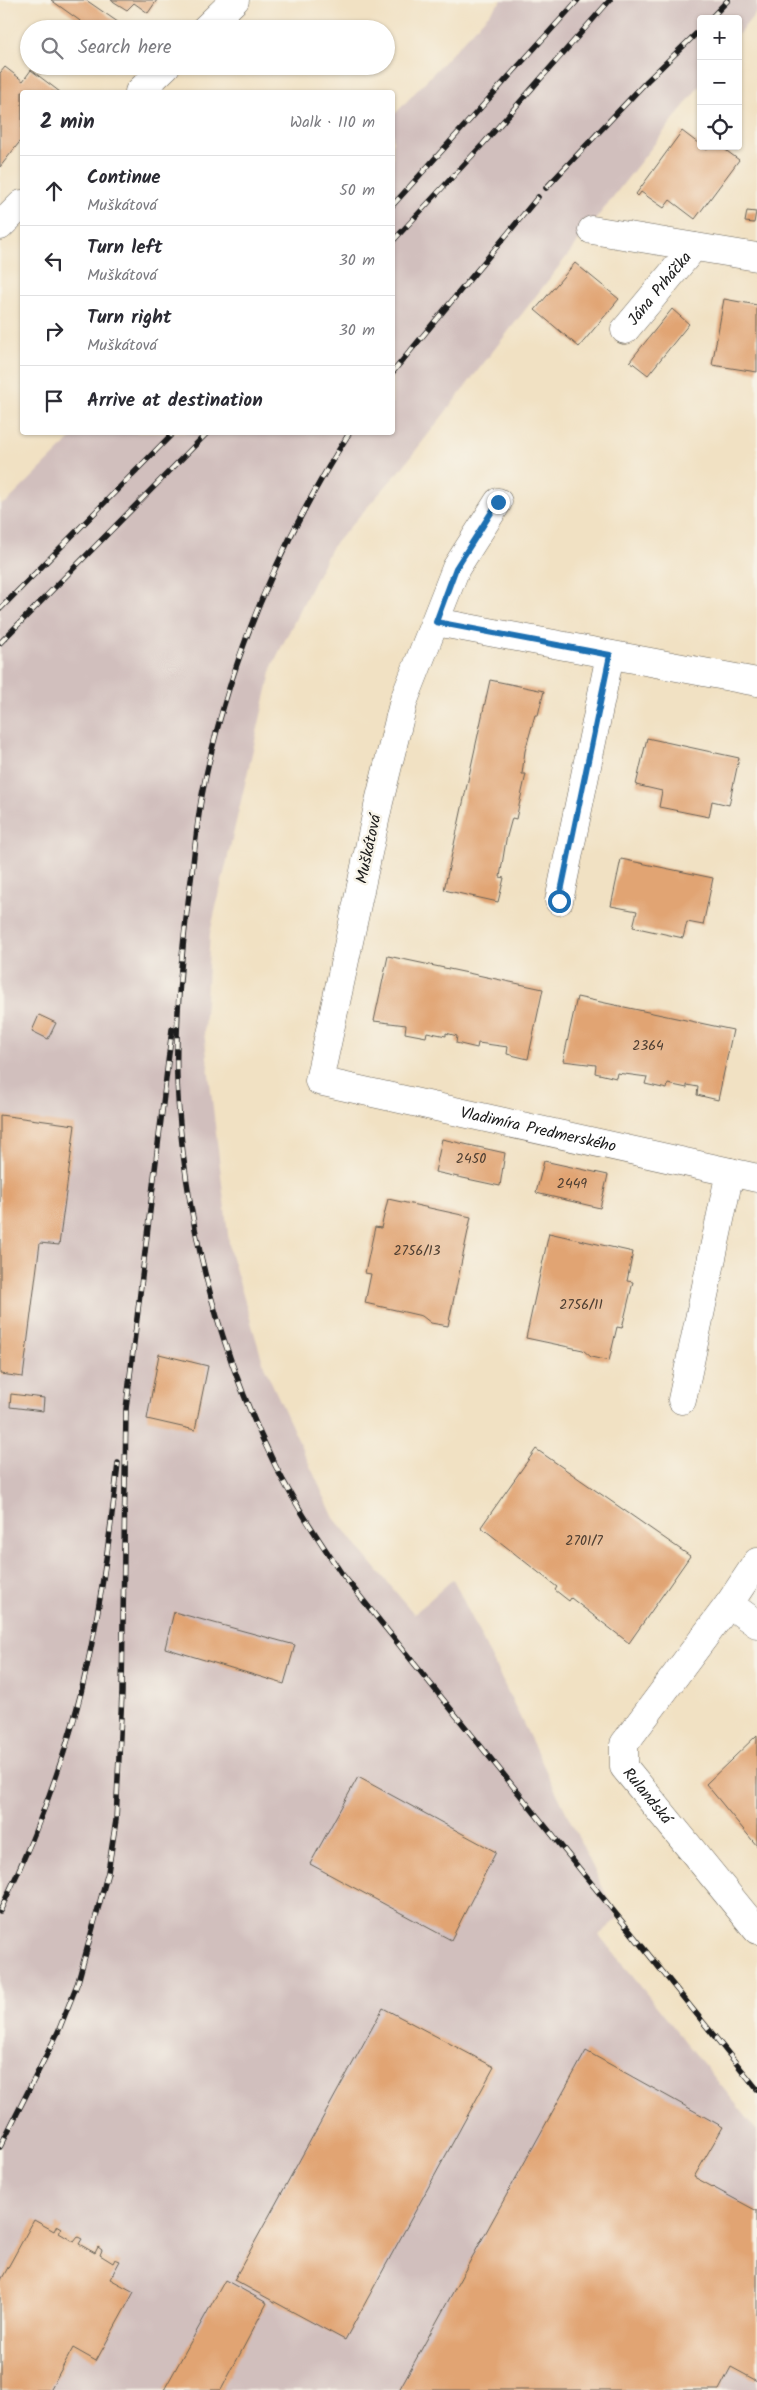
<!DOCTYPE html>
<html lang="en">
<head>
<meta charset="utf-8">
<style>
	body { margin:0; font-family:Kalam,sans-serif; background:#f7f7f7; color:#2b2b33 }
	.controls { position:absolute; right:15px; top:15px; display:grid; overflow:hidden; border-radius:5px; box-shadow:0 1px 4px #0004 }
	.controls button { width:45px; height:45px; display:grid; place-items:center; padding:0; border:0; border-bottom:1px solid #e1e1e2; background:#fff; color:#2b2b33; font:25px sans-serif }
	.stop { position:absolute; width:15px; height:15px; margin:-11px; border:4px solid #1f6fb2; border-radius:50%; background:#fff }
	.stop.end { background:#1f6fb2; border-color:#fff; box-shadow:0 1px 5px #0008 }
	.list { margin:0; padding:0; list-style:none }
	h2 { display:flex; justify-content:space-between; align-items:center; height:65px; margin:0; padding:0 20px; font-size:21px }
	h2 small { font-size:16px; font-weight:400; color:#7c7c81 }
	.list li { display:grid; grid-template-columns:32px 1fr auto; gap:15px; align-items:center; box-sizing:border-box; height:70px; padding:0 20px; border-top:1px solid #e1e1e2 }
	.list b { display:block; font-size:19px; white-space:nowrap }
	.list p { margin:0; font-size:16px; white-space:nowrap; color:#7c7c81 }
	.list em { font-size:16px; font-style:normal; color:#7c7c81 }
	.icon { flex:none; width:28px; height:28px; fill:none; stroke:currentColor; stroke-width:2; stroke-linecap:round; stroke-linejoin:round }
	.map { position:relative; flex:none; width:757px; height:2390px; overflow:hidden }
	.search { position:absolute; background:#fff; box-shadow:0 1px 4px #0004; left:20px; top:20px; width:375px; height:55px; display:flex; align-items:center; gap:12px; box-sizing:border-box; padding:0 18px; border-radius:28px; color:#7c7c81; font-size:19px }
	.panel { position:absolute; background:#fff; box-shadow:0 1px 4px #0004; left:20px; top:90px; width:375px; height:345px; border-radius:5px }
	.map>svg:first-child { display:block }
	.industrial { fill:#d1bfbd }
	.building { fill:#e1a473 }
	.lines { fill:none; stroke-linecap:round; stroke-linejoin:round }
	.minor-casing { stroke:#676156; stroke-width:29 }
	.major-casing { stroke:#676156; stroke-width:29 }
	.minor { stroke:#fff; stroke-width:28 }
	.major { stroke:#fff; stroke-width:28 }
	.rail-casing { stroke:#1c1c1c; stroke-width:5.5 }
	.rail { stroke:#f7f3e8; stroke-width:4; stroke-dasharray:11; stroke-linecap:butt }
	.route { stroke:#1f6fb2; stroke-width:6 }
	.labels { text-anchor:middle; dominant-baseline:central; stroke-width:5; stroke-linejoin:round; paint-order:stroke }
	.number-label { font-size:14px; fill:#4d3e32 }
	.street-label { font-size:16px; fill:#1c1c1c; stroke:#f7f3e8 }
</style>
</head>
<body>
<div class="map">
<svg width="757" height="2390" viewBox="0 0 757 2390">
	<rect width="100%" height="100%" fill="#f7f3e8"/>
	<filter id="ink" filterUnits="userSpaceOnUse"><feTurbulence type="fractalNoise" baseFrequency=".02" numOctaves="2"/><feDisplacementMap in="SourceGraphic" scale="10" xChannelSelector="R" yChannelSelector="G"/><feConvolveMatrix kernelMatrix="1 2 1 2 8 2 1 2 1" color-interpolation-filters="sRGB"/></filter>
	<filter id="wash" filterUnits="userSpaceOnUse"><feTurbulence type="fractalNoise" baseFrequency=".0096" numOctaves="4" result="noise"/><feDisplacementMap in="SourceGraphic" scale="20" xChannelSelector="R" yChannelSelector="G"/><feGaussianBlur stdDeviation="1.12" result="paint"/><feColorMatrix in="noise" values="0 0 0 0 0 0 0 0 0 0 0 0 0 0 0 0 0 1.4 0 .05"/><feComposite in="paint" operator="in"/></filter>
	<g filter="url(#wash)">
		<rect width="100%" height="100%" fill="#f1e1c3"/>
		<path class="industrial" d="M 502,0 L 757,0 L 757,11 L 738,35 L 738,19 L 701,19 L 701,84 L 402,468 L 331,548 L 273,664 L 210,933 L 204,1032 L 230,1251 L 264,1366 L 334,1518 L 414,1614 L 453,1579 L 618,1919 L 599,1935 L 757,2130 L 757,2390 L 0,2390 L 0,504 L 7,502 L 77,433 L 392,432 L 393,116 Z"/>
		<g id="blocks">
			<path class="building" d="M 51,0 L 86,0 L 125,27 L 124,29 L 79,29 L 83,23 Z
				M 111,0 L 157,0 L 148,13 L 134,3 L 127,10 Z
				M 5,67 L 23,81 L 31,70 L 60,92 L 22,92 L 22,139 L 0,167 L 0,73 Z
				M 682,131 L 707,150 L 710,146 L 720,146 L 739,160 L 695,219 L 670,200 L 664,208 L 641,192 L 638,196 L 636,194 Z
				M 747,211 L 756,212 L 754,223 L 745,222 Z
				M 575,263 L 619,299 L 579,347 L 535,310 Z
				M 724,299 L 757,305 L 757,372 L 712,365 Z
				M 672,309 L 689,324 L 648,375 L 630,361 Z
				M 490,680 L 544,691 L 538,715 L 535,715 L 525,751 L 522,774 L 526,774 L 516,819 L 512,818 L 506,840 L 500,877 L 504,878 L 498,902 L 444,890 Z
				M 647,738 L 739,758 L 729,805 L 712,801 L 709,817 L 659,807 L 662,791 L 636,785 Z
				M 621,859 L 713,878 L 703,925 L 687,922 L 683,938 L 633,927 L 637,911 L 611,906 Z
				M 388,956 L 543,989 L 528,1059 L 507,1054 L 508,1047 L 478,1043 L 477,1048 L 456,1043 L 457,1036 L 446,1033 L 446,1036 L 427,1032 L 426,1037 L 405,1033 L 406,1025 L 374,1021 Z
				M 577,997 L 733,1030 L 718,1100 L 697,1095 L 698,1087 L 687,1085 L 687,1088 L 668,1084 L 667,1089 L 645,1084 L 647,1077 L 617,1073 L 616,1078 L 595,1073 L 596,1065 L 563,1061 Z
				M 39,1015 L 56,1023 L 48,1039 L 32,1031 Z
				M 0,1115 L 75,1125 L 59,1245 L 40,1243 L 23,1377 L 0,1374 Z
				M 442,1139 L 505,1153 L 500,1186 L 435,1172 Z
				M 544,1161 L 608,1175 L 600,1208 L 536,1193 Z
				M 388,1199 L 471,1217 L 448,1326 L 431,1323 L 422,1316 L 365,1303 L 371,1274 L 365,1273 L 375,1227 L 381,1228 Z
				M 549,1233 L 633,1252 L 627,1281 L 633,1282 L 622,1328 L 617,1327 L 609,1361 L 591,1357 L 583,1350 L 526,1338 Z
				M 159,1354 L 208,1366 L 195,1430 L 147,1419 Z
				M 11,1394 L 44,1398 L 43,1411 L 10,1407 Z
				M 536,1449 L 690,1556 L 629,1643 L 571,1598 L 569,1601 L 555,1590 L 557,1587 L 481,1527 Z
				M 174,1612 L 295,1645 L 284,1684 L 165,1648 Z
				M 757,1735 L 757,1846 L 706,1784 Z
				M 358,1777 L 496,1852 L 451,1940 L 310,1864 Z
				M 383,2008 L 494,2067 L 345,2340 L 234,2280 Z
				M 586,2051 L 723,2127 L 694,2177 L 757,2211 L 757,2381 L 731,2367 L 719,2390 L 399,2390 Z
				M 34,2220 L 54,2231 L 57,2225 L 62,2228 L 59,2233 L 74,2242 L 78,2237 L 82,2239 L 79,2244 L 95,2253 L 98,2247 L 102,2250 L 100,2255 L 113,2263 L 115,2259 L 120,2261 L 110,2279 L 134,2292 L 96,2361 L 73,2348 L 50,2390 L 0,2390 L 0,2282 Z
				M 225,2280 L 267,2303 L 221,2390 L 164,2390 Z"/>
		</g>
	</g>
	<g filter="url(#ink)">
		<use href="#blocks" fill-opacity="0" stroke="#676156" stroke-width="1"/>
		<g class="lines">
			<g class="minor-casing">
				<g id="minor">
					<path d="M 592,230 L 757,257"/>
					<path id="s1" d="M 625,330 L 694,247"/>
					<path id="s2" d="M 498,502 L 456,568 L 404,700 L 379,802 L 319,1081 L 757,1178"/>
					<path d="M 436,622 L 757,682"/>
					<path d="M 559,901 L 610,655"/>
					<path d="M 682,1400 L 730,1172"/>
					<path d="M 757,1562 L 729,1604 L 757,1624"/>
					<path id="s3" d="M 729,1604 L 624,1744 L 624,1767 L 757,1930"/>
				</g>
			</g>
			<g class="major-casing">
				<path id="major" d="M 205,29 L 235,0
					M 139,92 L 166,66
					M 0,226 L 22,204"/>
			</g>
			<use href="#minor" class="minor"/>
			<use href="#major" class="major"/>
			<g class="rail-casing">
				<path id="rail" d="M 710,19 L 728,0
					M 546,188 L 647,81 L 701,29
					M 392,206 L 578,0
					M 392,242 L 483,144 L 610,0
					M 392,373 L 538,197
					M 350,432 C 279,543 229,660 203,790 C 197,819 195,850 191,880 C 182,946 175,1013 177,1080 C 183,1213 216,1346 275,1465 C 294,1503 318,1539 342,1574 L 757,2089
					M 0,609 L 174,432
					M 0,643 L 208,432
					M 0,1911 C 38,1832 70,1748 88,1662 C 102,1596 111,1529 118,1463
					M 0,2147 L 58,2032 L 78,1982 L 108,1872 L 116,1820 L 122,1693 L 126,1409 L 172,1029"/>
			</g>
			<use href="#rail" class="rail"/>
		</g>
	</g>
	<g class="lines" filter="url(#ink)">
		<path class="route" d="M 498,502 L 456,568 L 436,622 L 610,655 L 559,901"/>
	</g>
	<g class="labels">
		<g class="number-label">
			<text x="648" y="1046">2364</text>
			<text x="471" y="1159">2450</text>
			<text x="572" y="1184">2449</text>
			<text x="417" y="1251">2756/13</text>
			<text x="581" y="1305">2756/11</text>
			<text x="584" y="1541">2701/7</text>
		</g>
		<g class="street-label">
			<text stroke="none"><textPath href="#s1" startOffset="54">Jána Prháčka</textPath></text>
			<text transform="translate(369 849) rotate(-78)">Muškátová</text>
			<text stroke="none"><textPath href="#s2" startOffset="835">Vladimíra Predmerského</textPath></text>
			<text stroke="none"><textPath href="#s3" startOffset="235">Rulandská</textPath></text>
		</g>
	</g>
</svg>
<div class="controls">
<button>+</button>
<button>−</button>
<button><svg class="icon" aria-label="locate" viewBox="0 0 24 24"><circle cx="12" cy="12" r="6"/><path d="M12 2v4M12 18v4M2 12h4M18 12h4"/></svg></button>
</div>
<div class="stop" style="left:559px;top:901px"></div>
<div class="stop end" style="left:498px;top:502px"></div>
<div class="search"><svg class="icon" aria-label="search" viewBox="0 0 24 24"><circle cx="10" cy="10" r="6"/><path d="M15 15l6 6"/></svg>Search here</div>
<section class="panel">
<h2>2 min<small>Walk · 110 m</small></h2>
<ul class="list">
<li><svg class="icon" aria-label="ahead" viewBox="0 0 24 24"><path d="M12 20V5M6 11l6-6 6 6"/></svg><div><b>Continue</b><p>Muškátová</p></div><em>50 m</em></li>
<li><svg class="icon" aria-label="left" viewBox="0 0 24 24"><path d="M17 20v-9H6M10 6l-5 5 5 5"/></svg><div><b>Turn left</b><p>Muškátová</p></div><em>30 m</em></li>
<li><svg class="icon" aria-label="right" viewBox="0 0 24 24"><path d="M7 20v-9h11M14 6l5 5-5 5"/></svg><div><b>Turn right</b><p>Muškátová</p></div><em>30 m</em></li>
<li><svg class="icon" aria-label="arrive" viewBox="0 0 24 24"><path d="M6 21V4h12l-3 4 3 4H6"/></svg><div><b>Arrive at destination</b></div></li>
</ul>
</section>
</div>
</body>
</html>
